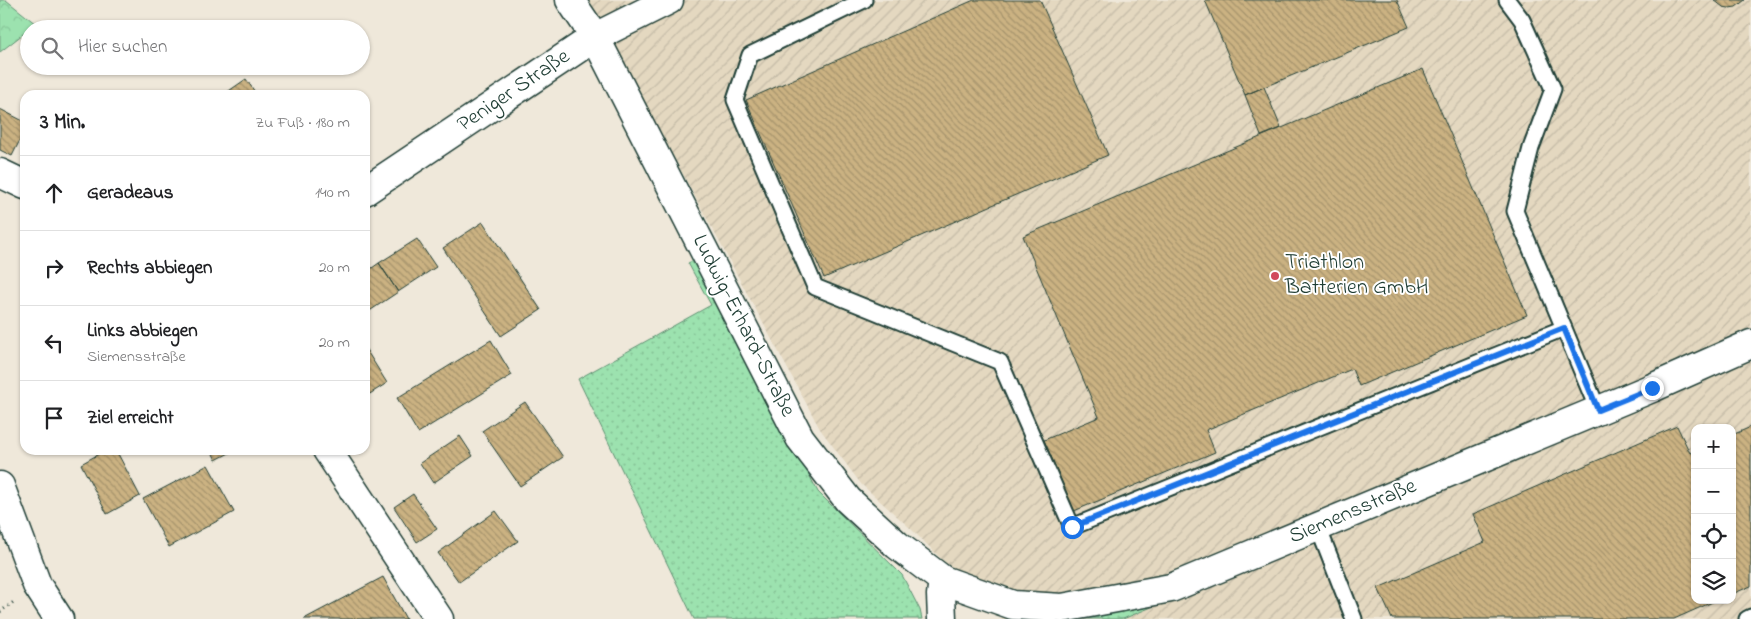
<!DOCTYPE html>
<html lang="de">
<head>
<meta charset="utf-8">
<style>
	body { margin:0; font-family:"Indie Flower",sans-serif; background:#f2f2f2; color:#202124 }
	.controls { position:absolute; right:15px; bottom:15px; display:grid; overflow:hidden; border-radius:10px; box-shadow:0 1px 4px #0004 }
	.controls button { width:45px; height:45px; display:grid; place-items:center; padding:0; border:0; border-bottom:1px solid #e0e0e0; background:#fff; color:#202124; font:25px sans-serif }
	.stop { position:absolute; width:15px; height:15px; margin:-11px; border:4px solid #1a73e8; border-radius:50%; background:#fff }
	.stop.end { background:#1a73e8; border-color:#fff; box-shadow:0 1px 5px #0008 }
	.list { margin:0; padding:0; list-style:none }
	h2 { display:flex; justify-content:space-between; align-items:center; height:65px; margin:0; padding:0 20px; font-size:21px }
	h2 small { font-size:16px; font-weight:400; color:#757577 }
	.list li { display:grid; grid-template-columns:32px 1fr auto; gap:15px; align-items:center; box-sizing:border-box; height:75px; padding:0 20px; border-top:1px solid #e0e0e0 }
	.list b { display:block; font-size:19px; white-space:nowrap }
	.list p { margin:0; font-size:16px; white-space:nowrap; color:#757577 }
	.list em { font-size:16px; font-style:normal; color:#757577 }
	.icon { flex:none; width:28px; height:28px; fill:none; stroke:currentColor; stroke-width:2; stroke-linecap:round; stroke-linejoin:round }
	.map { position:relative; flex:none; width:1751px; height:619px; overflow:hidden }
	.search { position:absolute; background:#fff; box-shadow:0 1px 4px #0004; left:20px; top:20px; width:350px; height:55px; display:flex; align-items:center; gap:12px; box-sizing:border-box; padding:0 18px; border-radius:28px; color:#757577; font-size:19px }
	.panel { position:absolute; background:#fff; box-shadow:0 1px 4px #0004; left:20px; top:90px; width:350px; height:365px; border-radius:15px }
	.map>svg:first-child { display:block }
	.industrial { fill:url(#industrial-furrows); fill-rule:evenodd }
	.grass { fill:url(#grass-dots); stroke:#5e9072 }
	.park { fill:url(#park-crowns); stroke:#5e9072 }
	.building { fill:url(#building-back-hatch); stroke:#1f3d34 }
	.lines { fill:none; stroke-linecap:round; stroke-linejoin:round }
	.lane-casing { stroke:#1f3d34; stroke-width:19 }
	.street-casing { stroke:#1f3d34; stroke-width:31 }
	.secondary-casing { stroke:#1f3d34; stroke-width:31 }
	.path { stroke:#1f3d34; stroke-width:3; stroke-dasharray:1 4; stroke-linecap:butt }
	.lane { stroke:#fff; stroke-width:15 }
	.street { stroke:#fff; stroke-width:28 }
	.secondary { stroke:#fff; stroke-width:28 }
	.route { stroke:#1a73e8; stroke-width:6 }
	.poi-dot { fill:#d1495b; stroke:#fff; stroke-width:2 }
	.labels { text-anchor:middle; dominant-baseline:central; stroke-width:4; stroke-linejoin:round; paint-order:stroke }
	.street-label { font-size:22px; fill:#1f3d34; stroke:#fff }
	.poi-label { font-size:22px; fill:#1f3d34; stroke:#fff; text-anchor:start }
</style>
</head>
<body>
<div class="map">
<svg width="1751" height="619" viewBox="0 0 1751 619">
	<defs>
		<pattern id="industrial-furrows" width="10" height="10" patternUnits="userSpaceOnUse" patternTransform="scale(1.25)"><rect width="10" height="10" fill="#e4d8c0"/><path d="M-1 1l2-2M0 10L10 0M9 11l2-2" fill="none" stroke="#c3baa6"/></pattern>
		<pattern id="grass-dots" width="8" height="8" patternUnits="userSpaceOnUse" patternTransform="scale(1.25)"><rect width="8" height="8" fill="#9ce2af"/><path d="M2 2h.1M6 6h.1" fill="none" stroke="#86c397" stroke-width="1.8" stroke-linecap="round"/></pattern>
		<pattern id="park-crowns" width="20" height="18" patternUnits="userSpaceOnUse" patternTransform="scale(1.25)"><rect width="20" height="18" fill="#9ce2af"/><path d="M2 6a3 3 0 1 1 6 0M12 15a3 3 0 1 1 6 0" fill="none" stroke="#86c397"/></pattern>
		<pattern id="building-back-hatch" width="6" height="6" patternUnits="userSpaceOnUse" patternTransform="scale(1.25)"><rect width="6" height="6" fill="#cbb282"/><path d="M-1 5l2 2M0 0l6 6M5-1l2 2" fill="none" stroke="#a4926b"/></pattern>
	</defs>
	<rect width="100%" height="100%" fill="#efe8da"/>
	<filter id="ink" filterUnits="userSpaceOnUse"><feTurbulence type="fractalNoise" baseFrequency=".02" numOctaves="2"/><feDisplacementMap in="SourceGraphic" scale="10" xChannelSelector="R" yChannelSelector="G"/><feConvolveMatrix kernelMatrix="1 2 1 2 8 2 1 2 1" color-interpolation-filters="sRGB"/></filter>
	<g filter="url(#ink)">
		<path class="industrial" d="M 586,0 L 1751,0 L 1751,619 L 1003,619 L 910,528 L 861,484 L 820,429 L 620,57 ZM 1695,428 L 1732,428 L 1732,600 L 1695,600 Z"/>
		<path class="grass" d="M 696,259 L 818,492 L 902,575 L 920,610 L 922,619 L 694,619 L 578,379 L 711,305 L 688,263 Z
			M 1166,601 L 1123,619 L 1063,619 L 1130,610 Z"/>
		<path class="park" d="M 0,0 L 6,0 L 36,24 L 0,52 Z"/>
		<path class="building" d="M 974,0 L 1040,0 L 1108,155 L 824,278 L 746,100 Z
			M 1205,0 L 1397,0 L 1409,27 L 1245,95 Z
			M 1714,0 L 1745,0 L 1736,7 L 1729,8 L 1723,7 Z
			M 1423,69 L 1527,315 L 1359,386 L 1352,369 L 1206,430 L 1215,452 L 1074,511 L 1044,440 L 1099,417 L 1023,236 Z
			M 246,79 L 257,95 L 223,95 Z
			M 1264,87 L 1281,128 L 1261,136 L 1245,95 Z
			M 0,109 L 25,122 L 25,130 L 12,156 L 0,150 Z
			M 483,222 L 541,310 L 501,336 L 443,248 Z
			M 417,239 L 436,267 L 398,292 L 379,263 Z
			M 379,263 L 398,292 L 365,314 L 365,273 Z
			M 491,340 L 512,375 L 418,433 L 397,398 Z
			M 365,348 L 387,383 L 365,397 Z
			M 525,402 L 563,457 L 520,486 L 482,431 Z
			M 1677,426 L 1690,453 L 1695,451 L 1695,600 L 1717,600 L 1674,619 L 1392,619 L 1378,588 L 1485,542 L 1473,514 Z
			M 1751,427 L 1751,586 L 1732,594 L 1732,435 Z
			M 460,436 L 473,456 L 433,483 L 420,463 Z
			M 106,450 L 116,450 L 140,496 L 107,514 L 81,464 Z
			M 211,450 L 235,450 L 216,460 Z
			M 208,465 L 234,512 L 169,547 L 143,499 Z
			M 413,494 L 437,529 L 417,542 L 394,507 Z
			M 496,511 L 518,541 L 459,582 L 438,553 Z
			M 383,577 L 406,619 L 304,619 Z"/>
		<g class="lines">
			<g class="lane-casing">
				<path id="lane" d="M 864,0 L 750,55 L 735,100 L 815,287 L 1000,362 L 1072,527 L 1564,328
					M 1507,0 L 1522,20 L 1553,89 L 1531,148 L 1515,211 L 1598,410
					M 1318,527 L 1354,619
					M 1747,619 L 1751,617"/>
			</g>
			<g class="street-casing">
				<path id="street" d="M 0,173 L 25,185
					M 365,191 L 595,37 L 669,0
					M 327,450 L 439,619
					M 0,486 L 37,585 L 59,619"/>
			</g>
			<g class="secondary-casing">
				<path id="secondary" d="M 570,0 L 595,37 L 800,438 L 848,500 L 897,545 L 943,580 L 1013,605 L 1062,608 L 1171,588 L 1652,388 L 1751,344
					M 942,619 L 941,595 L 943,580"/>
			</g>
			<path class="path" d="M 0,612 L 15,601"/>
			<use href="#lane" class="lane"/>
			<use href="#street" class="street"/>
			<use href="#secondary" class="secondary"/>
		</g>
	</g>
	<g class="lines" filter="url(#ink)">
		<path class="route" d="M 1072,527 L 1564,328 L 1598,410 L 1652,388"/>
	</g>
	<circle class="poi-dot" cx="1275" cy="276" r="5"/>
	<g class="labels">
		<g class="street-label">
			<text transform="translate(514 91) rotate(-34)">Peniger Straße</text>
			<text transform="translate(743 326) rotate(63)">Ludwig-Erhard-Straße</text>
			<text transform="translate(1353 512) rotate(-23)">Siemensstraße</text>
		</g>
		<g class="poi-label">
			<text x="1285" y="263">Triathlon<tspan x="1285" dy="25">Batterien GmbH</tspan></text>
		</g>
	</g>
</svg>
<div class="controls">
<button>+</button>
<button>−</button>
<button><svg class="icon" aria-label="locate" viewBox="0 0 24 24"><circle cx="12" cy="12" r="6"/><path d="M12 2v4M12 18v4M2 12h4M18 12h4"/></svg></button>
<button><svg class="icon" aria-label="layers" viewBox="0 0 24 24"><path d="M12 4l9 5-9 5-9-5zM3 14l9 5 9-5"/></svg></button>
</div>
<div class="stop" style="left:1072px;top:527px"></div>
<div class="stop end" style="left:1652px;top:388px"></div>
<div class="search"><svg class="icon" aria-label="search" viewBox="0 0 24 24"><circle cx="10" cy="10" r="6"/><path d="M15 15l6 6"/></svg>Hier suchen</div>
<section class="panel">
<h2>3 Min.<small>Zu Fuß · 180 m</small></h2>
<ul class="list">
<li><svg class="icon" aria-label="ahead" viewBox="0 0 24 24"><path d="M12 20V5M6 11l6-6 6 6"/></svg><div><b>Geradeaus</b></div><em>140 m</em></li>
<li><svg class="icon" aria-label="right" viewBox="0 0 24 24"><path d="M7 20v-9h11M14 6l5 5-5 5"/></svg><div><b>Rechts abbiegen</b></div><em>20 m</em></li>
<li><svg class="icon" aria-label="left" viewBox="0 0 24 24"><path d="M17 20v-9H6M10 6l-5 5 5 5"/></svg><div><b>Links abbiegen</b><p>Siemensstraße</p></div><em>20 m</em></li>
<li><svg class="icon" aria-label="arrive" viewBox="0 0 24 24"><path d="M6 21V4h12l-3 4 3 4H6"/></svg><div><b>Ziel erreicht</b></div></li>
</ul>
</section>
</div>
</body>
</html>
